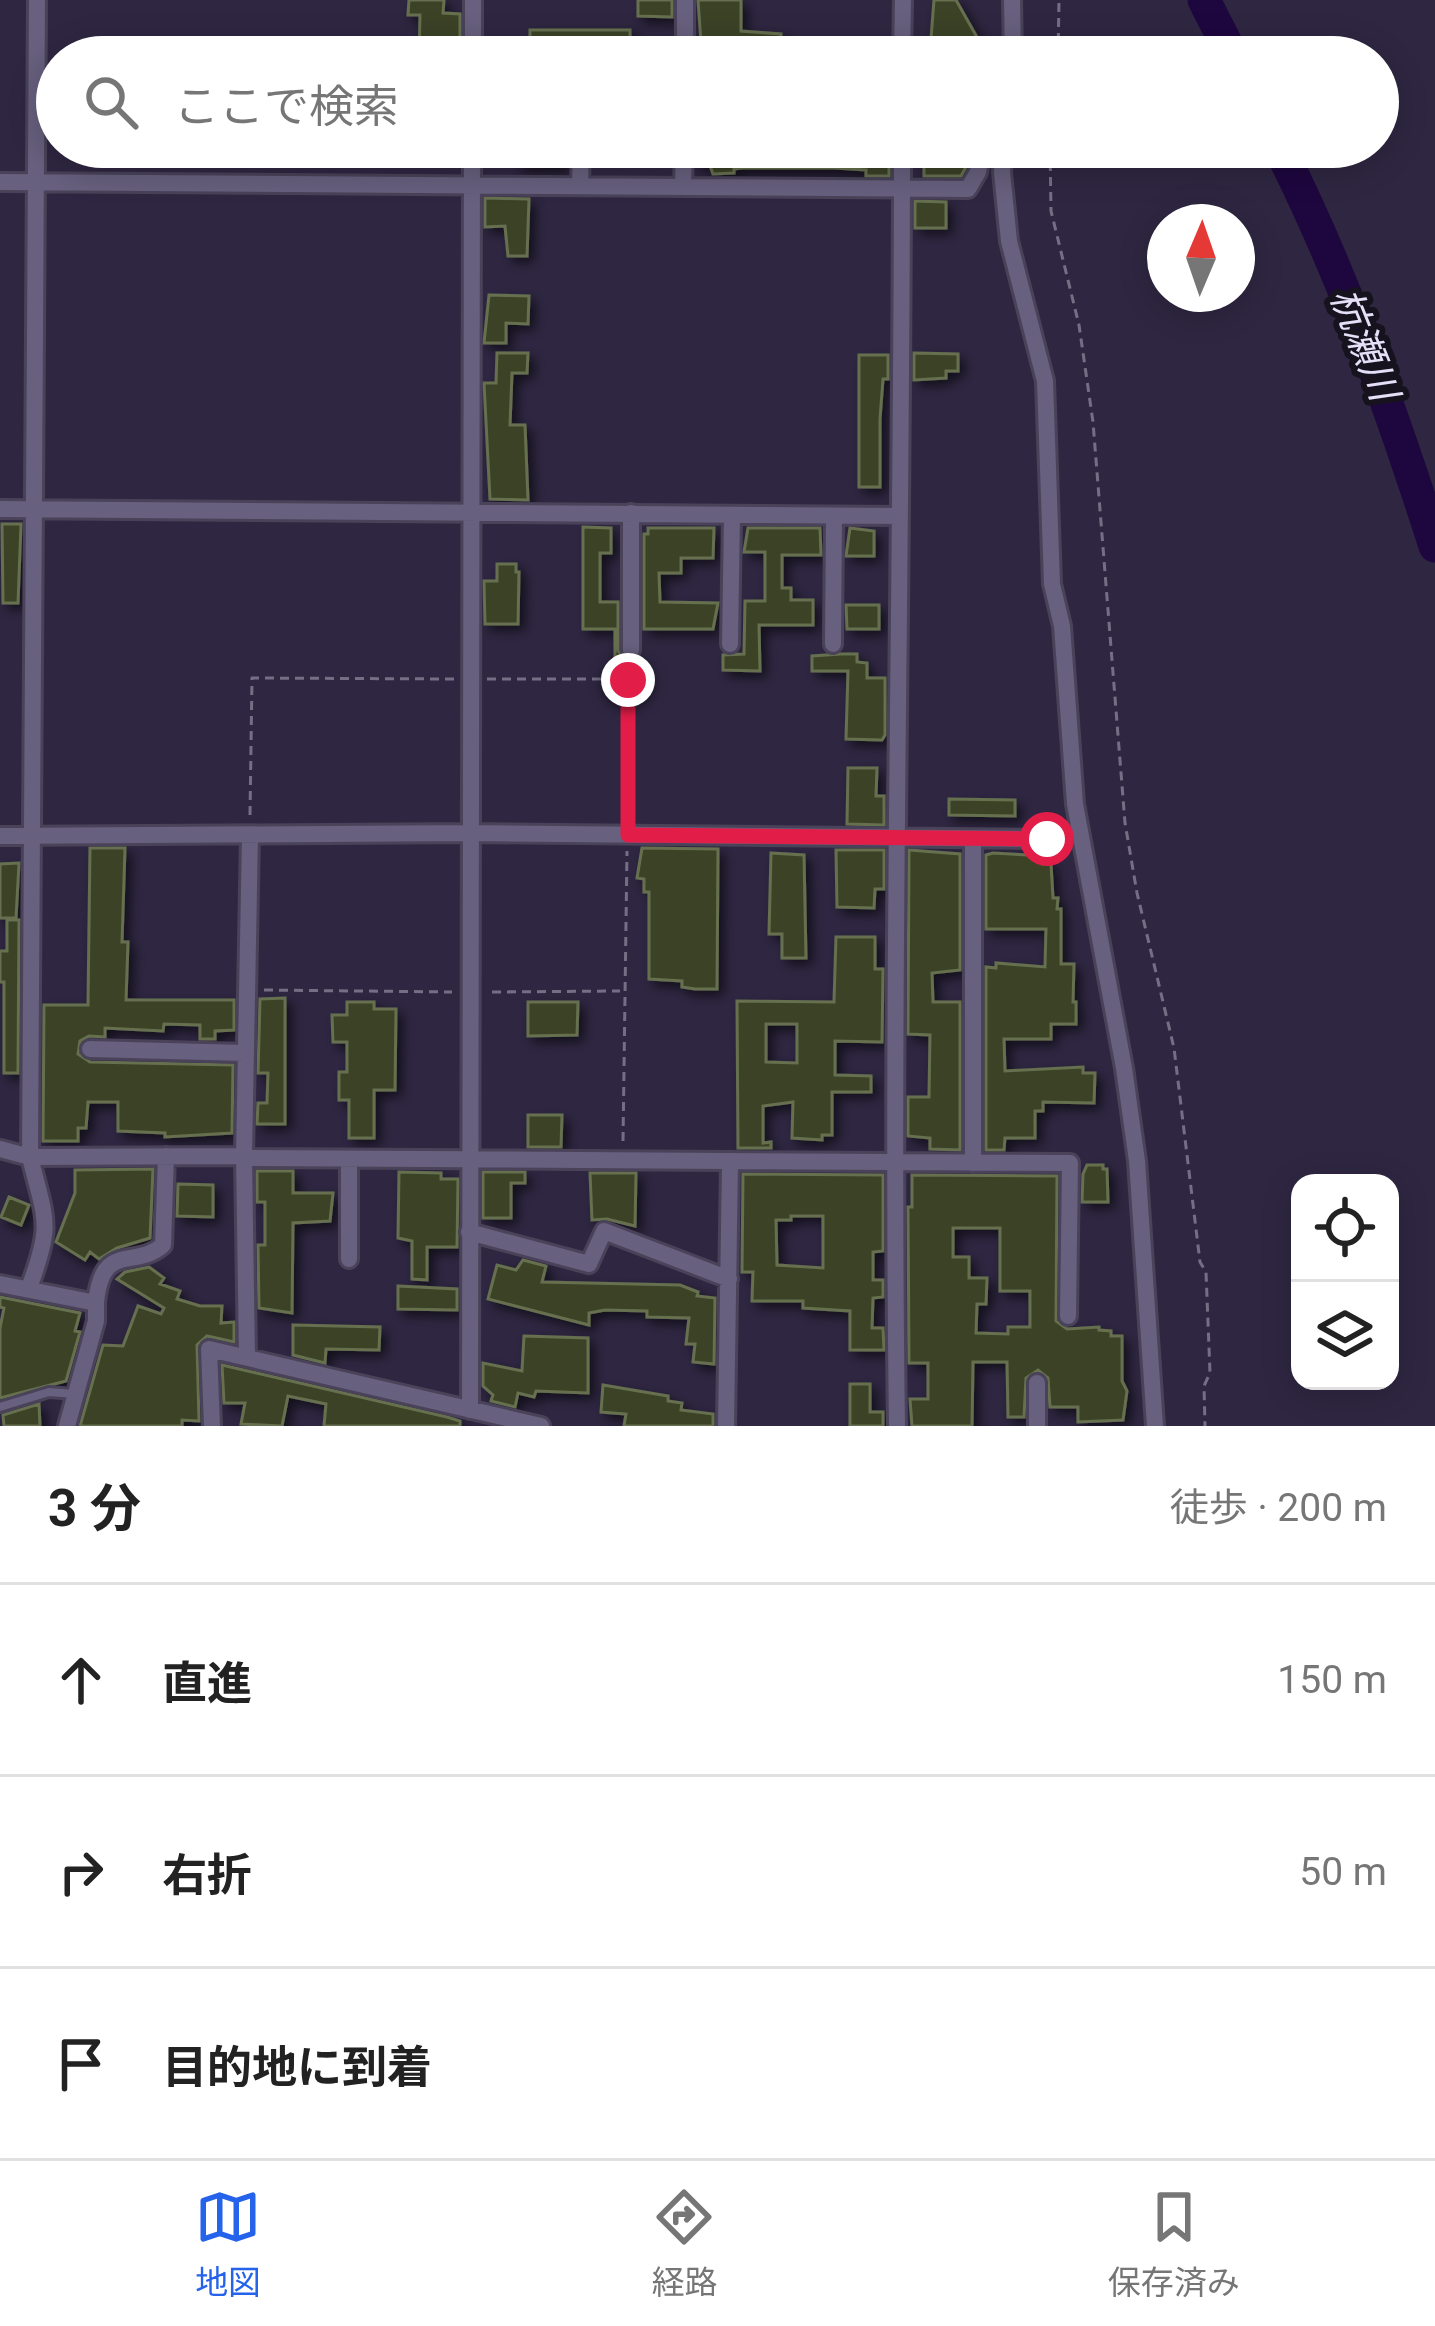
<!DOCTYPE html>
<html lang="ja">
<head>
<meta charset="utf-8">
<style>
	body { margin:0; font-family:Roboto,"Noto Sans JP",sans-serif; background:#f6f6f6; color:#222 }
	.controls { position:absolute; right:36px; bottom:36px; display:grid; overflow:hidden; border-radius:24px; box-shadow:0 6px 30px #0003 }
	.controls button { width:108px; height:108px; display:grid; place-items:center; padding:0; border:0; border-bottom:3px solid #e0e0e0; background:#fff; color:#222; font:60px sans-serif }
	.compass { position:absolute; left:1147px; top:204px; width:108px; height:108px; border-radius:50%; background:#fff; box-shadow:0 6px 30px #0003; rotate:2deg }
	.stop { position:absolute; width:36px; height:36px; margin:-27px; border:9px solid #e11d48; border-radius:50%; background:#fff }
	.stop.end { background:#e11d48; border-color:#fff; box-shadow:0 3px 12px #0008 }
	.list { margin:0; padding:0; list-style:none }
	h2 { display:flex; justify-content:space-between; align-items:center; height:156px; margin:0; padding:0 48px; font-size:51px }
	h2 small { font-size:39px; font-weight:400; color:#767676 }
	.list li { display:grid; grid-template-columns:78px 1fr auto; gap:36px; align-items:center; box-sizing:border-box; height:192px; padding:0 48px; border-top:3px solid #e0e0e0 }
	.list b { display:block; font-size:45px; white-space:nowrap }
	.list em { font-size:39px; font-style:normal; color:#767676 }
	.icon { flex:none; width:66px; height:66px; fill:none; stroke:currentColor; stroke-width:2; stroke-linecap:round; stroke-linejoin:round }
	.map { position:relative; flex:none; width:1435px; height:1426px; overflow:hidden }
	.search { position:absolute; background:#fff; box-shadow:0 6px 30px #0003; left:36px; right:36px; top:36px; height:132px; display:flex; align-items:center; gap:30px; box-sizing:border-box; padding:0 42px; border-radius:66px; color:#767676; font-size:45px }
	.sheet { height:732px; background:#fff }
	nav { display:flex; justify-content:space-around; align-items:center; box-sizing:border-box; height:168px; border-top:3px solid #e0e0e0; background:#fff; font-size:33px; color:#767676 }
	nav a { display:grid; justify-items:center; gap:6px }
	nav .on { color:#2563eb }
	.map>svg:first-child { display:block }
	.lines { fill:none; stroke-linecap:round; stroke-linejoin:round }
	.river { stroke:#1e063f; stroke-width:33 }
	.building { fill:#3a4325; stroke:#667050; stroke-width:3; fill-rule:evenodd; filter:url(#shadow) }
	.service-casing { stroke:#494259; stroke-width:14 }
	.minor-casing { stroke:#494259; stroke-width:22 }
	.path { stroke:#756f85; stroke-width:3; stroke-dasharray:9 6; stroke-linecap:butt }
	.service { stroke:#67607e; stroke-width:8 }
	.minor { stroke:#67607e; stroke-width:16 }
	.route { stroke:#e11d48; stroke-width:15 }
	.labels { text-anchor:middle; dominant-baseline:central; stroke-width:12; stroke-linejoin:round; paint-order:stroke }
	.water-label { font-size:39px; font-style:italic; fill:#e5e0f7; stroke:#16131f }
</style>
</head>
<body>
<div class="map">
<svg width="1435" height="1426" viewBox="0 0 1435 1426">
	<defs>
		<filter id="shadow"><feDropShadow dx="5.5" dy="5.5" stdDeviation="6" flood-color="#0009"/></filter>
	</defs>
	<rect width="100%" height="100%" fill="#2f2742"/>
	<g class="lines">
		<path class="river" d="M 1204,0 L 1233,57
			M 1279,147 C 1344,276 1391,409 1435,546"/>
	</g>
	<path class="building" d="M 409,0 L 444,0 L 443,13 L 460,14 L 460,57 L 419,57 L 420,15 L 408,15 Z
		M 638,0 L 672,0 L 672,17 L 638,16 Z
		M 698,0 L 741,0 L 741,31 L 781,34 L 781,57 L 702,56 Z
		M 934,0 L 956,0 L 978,39 L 969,39 L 969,57 L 926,57 L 926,39 L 931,39 Z
		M 530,30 L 630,30 L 630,57 L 530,57 Z
		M 517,147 L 562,147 L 562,165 L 517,164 Z
		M 697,147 L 819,147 L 819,151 L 889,147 L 889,176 L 866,176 L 866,170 L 834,168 L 743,168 L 734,169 L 734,173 L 713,174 L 709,163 L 696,163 Z
		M 924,147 L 968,147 L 966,167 L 961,176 L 924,176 Z
		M 485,198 L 529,199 L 527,256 L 508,256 L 505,226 L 485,227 Z
		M 915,201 L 946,202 L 946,228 L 915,228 Z
		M 489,295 L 529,296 L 528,324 L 506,323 L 506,343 L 484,343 Z
		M 497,353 L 528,353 L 527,373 L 512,373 L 510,425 L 525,425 L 528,500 L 490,499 L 484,383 L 496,383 Z
		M 914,353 L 958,354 L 958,371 L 946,371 L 946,378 L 914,380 Z
		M 859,355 L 888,355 L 888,379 L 883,379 L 880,419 L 880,487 L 859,487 Z
		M 2,524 L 21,524 L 18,603 L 3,603 Z
		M 583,527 L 611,528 L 611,553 L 600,553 L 600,602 L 618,602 L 618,651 L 629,663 L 629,669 L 615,670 L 615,629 L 583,629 Z
		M 648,528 L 714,528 L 713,558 L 681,558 L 681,573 L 659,573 L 660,602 L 718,603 L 713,629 L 644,629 L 644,534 L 648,534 Z
		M 748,528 L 820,528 L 821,555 L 782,555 L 782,588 L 791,588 L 791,600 L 813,600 L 813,625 L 759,625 L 760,671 L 723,670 L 723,655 L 744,654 L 745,601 L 765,601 L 765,552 L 744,552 Z
		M 850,528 L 874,531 L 874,556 L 846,556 Z
		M 497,564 L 516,564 L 516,572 L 519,572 L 518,624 L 485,624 L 484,581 L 497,581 Z
		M 846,605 L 879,605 L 879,629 L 847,629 Z
		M 841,654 L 857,654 L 857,662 L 867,663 L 867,678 L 885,678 L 885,735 L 882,740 L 846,739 L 848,671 L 812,671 L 812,656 Z
		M 848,768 L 877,768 L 876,796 L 884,796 L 884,825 L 847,824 Z
		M 949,799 L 1015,800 L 1015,816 L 949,815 Z
		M 90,848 L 125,848 L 122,942 L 128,942 L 126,1000 L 234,1000 L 234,1030 L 215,1031 L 215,1039 L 200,1039 L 200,1025 L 164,1024 L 163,1031 L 105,1028 L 105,1037 L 89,1036 L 80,1041 L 78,1054 L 90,1062 L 233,1065 L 232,1133 L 165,1137 L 165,1133 L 118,1131 L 118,1102 L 88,1102 L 86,1128 L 78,1128 L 78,1141 L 43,1141 L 44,1005 L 88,1005 Z
		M 642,848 L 718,849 L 717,989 L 695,989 L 682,987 L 682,981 L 649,979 L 649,892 L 644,892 L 644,879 L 637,878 Z
		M 836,850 L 884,850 L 884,889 L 875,889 L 874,908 L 837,907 Z
		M 909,850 L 960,854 L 960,970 L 932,973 L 933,1002 L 960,1002 L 960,1150 L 930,1149 L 930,1138 L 908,1136 L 908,1097 L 929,1097 L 930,1035 L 908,1034 Z
		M 771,853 L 804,855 L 806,958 L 782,958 L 782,934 L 769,934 Z
		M 993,853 L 1044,856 L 1043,864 L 1051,864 L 1053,898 L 1058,898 L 1057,909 L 1061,909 L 1061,964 L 1074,964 L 1073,1002 L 1076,1002 L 1076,1024 L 1051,1024 L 1051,1039 L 1004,1039 L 1005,1071 L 1083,1067 L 1083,1073 L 1095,1073 L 1094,1103 L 1043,1102 L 1043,1111 L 1035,1111 L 1035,1138 L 1005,1138 L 1004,1150 L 986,1150 L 986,967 L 996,968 L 996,963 L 1045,967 L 1046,929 L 986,929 L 986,855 Z
		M 19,863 L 16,918 L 0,918 L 0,864 Z
		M 7,920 L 19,920 L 18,1073 L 4,1073 L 4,982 L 0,982 L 0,951 L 7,951 Z
		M 836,937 L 875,937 L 875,969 L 883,969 L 882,1042 L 835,1041 L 835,1075 L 871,1076 L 871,1092 L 832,1092 L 832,1135 L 822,1135 L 822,1140 L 792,1138 L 793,1102 L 763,1106 L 763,1143 L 771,1142 L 771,1148 L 738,1148 L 737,1001 L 834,1002 ZM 766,1024 L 797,1024 L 797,1063 L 766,1062 Z
		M 285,998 L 285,1124 L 257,1124 L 258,1103 L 267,1103 L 268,1073 L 258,1073 L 260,999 Z
		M 347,1002 L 374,1002 L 374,1009 L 396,1009 L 395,1090 L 374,1090 L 374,1138 L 349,1138 L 349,1100 L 339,1100 L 339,1072 L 347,1072 L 347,1042 L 333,1042 L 332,1015 L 347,1015 Z
		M 528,1002 L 578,1002 L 577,1035 L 528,1036 Z
		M 528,1115 L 562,1115 L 561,1147 L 528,1147 Z
		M 1087,1165 L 1103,1165 L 1103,1169 L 1107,1169 L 1108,1202 L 1082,1202 L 1083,1174 Z
		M 153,1169 L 150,1238 L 117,1248 L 99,1259 L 90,1252 L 85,1260 L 56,1242 L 75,1193 L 75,1170 Z
		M 257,1171 L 293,1171 L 293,1193 L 333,1193 L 330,1221 L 293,1223 L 292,1313 L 259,1308 L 258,1245 L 265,1245 L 265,1202 L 257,1202 Z
		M 399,1172 L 441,1173 L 441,1179 L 458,1179 L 457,1247 L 427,1247 L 427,1280 L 412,1279 L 412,1241 L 398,1238 Z
		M 483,1172 L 525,1172 L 525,1183 L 511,1183 L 511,1218 L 483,1218 Z
		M 590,1173 L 636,1173 L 635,1226 L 607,1219 L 592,1220 Z
		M 743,1174 L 883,1175 L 883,1251 L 873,1252 L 873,1280 L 883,1280 L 883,1297 L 873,1298 L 872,1328 L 883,1328 L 884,1350 L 850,1350 L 850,1311 L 803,1308 L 803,1301 L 752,1301 L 753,1272 L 742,1272 ZM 791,1216 L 823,1216 L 823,1268 L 777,1265 L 776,1220 L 791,1220 Z
		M 912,1175 L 1057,1176 L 1056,1321 L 1067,1329 L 1099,1327 L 1099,1330 L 1111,1331 L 1111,1336 L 1122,1336 L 1122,1381 L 1127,1391 L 1123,1420 L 1078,1422 L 1078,1407 L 1050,1407 L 1048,1378 L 1038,1370 L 1026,1378 L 1024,1417 L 1008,1417 L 1007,1362 L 973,1362 L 972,1426 L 912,1426 L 910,1399 L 928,1399 L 928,1363 L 909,1363 L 908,1207 L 912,1207 ZM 953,1228 L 1000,1228 L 1000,1291 L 1030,1291 L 1030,1327 L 1008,1327 L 1008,1334 L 976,1333 L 977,1304 L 986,1304 L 987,1278 L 969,1278 L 969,1257 L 953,1257 Z
		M 178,1184 L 213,1185 L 213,1217 L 177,1216 Z
		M 9,1197 L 29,1205 L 21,1225 L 1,1217 Z
		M 523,1260 L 546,1266 L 542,1282 L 680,1285 L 698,1292 L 697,1296 L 715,1298 L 714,1364 L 693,1362 L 695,1344 L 686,1344 L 689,1318 L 647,1317 L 647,1311 L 605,1310 L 589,1313 L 589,1325 L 488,1299 L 497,1265 L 516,1270 Z
		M 149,1267 L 164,1278 L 160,1284 L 180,1291 L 177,1299 L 200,1306 L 222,1306 L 221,1323 L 234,1322 L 234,1342 L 207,1336 L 197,1345 L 199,1421 L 182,1420 L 182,1426 L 80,1426 L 103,1345 L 123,1346 L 138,1306 L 161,1314 L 164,1308 L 117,1279 L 125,1272 Z
		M 398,1286 L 457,1289 L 457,1310 L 398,1309 Z
		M 0,1297 L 80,1313 L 75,1331 L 80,1332 L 66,1381 L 0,1398 L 0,1328 L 4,1308 L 0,1307 Z
		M 293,1325 L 380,1327 L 379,1350 L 326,1349 L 325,1363 L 293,1355 Z
		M 524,1336 L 588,1338 L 588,1393 L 536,1391 L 534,1397 L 518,1393 L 515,1407 L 491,1401 L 493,1395 L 483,1386 L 483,1363 L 522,1371 Z
		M 222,1365 L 447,1417 L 460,1421 L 460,1426 L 324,1426 L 326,1404 L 288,1396 L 282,1426 L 241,1424 L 245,1403 L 224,1403 Z
		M 850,1384 L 870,1384 L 870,1412 L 883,1412 L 883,1426 L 850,1426 Z
		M 603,1385 L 668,1396 L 668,1401 L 682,1403 L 681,1410 L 713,1414 L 713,1426 L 624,1426 L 626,1414 L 601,1412 Z
		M 39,1404 L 40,1426 L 4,1426 L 3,1415 Z"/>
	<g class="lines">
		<g class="service-casing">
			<path id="service" d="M 0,1407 L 49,1392 L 74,1394"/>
		</g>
		<g class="minor-casing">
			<path id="minor" d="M 1012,0 L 1013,57
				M 473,57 L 473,0
				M 685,57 L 685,0
				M 902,57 L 903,0
				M 1004,147 L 1002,172 L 1009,241 L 1045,381 L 1052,584 L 1062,626 L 1075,804 L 1124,1068 L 1137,1161 L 1155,1426
				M 0,182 L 968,189 L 978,172 L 983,147
				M 580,186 L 581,147
				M 683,187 L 684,147
				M 0,509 L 900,516
				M 730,644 L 732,515
				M 833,644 L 834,516
				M 631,650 L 631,513
				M 0,836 L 472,833 L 1047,839
				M 973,840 L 973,1163
				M 90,1049 L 245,1053
				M 0,1149 L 30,1157 L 244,1156
				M 247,1158 L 1070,1163 L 1068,1316
				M 349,1159 L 349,1259
				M 469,1232 L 589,1264 L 604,1231 L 729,1279
				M 0,1284 L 96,1303 L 96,1321 L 67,1426
				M 29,1288 C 53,1223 46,1222 30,1157 L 37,0
				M 96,1303 C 102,1240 135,1270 163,1245 L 166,1156
				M 247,1357 L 244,1156 L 250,835
				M 1037,1383 L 1037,1426
				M 470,1410 L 472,147
				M 212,1426 L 209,1349 L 541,1426
				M 726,1426 L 730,1162
				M 897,1426 C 891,1000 902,573 902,147"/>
		</g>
		<path class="path" d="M 1058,57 L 1059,0
			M 1050,147 L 1051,211 L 1079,325 L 1093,422 L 1125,823 L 1137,893 L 1174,1048 L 1200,1262 L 1206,1272 L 1210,1373 L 1204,1386 L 1205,1426
			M 487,679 L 627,679 L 627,817
			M 250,815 L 252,678 L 454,679
			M 264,990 L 452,992
			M 492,992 L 620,991
			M 623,1141 L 627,851"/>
		<use href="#service" class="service"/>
		<use href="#minor" class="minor"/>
	</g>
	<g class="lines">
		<path class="route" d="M 628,680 L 628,835 L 1047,839"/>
	</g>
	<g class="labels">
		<g class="water-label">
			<text transform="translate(1364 344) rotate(68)">杭瀬川</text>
		</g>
	</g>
</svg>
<div class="controls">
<button><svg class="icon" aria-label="locate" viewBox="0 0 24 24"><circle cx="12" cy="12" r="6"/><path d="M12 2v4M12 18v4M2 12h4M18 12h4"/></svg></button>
<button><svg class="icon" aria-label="layers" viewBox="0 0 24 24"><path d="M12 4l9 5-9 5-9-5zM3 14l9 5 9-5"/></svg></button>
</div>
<svg class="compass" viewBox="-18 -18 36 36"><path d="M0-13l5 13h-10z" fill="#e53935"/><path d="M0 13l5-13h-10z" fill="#767676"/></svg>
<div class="stop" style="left:1047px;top:839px"></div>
<div class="stop end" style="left:628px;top:680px"></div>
<div class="search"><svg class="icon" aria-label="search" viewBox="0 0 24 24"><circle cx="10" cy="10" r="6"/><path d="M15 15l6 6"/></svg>ここで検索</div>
</div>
<section class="sheet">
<h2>3 分<small>徒歩 · 200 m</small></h2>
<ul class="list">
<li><svg class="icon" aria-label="ahead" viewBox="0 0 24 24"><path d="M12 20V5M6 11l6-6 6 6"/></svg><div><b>直進</b></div><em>150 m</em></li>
<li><svg class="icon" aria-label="right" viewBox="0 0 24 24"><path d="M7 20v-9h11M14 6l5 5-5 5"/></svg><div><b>右折</b></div><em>50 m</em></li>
<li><svg class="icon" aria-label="arrive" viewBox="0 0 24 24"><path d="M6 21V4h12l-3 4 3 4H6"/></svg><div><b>目的地に到着</b></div></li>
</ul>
</section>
<nav>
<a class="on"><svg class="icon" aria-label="map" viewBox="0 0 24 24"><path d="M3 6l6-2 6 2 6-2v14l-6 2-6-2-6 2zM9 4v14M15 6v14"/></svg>地図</a>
<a><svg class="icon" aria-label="directions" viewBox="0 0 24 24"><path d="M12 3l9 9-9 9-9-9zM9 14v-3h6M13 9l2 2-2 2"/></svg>経路</a>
<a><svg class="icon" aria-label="saved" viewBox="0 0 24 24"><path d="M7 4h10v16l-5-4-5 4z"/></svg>保存済み</a>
</nav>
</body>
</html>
